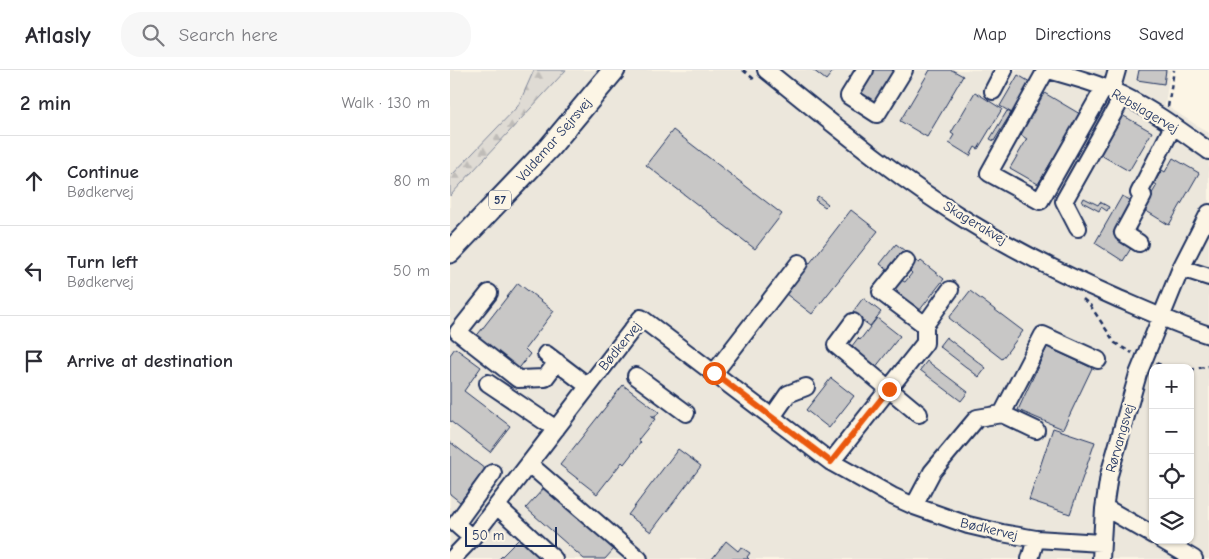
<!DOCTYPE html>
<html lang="en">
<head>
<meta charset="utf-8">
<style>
	body { margin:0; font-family:"Comic Neue",sans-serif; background:#f7f7f7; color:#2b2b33 }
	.controls { position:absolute; right:15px; bottom:15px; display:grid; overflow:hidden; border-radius:10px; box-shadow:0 1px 4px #0004 }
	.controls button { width:45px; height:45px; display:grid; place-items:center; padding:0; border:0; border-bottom:1px solid #e1e1e2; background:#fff; color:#2b2b33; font:25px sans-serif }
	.scale { position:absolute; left:15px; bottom:12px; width:92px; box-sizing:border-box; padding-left:5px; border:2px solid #1b2f5e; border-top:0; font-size:14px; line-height:18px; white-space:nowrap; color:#1b2f5e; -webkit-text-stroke:4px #fcf5e5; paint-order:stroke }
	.stop { position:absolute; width:15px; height:15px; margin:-11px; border:4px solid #ea580c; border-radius:50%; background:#fff }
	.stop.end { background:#ea580c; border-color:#fff; box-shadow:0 1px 5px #0008 }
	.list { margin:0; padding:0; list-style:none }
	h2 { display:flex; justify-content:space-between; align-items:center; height:65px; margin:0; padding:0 20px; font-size:21px }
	h2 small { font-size:16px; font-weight:400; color:#7c7c81 }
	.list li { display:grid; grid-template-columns:32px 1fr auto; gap:15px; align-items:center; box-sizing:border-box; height:90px; padding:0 20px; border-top:1px solid #e1e1e2 }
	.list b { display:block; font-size:19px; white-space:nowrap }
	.list p { margin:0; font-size:16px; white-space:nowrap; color:#7c7c81 }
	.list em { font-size:16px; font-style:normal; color:#7c7c81 }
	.icon { flex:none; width:28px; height:28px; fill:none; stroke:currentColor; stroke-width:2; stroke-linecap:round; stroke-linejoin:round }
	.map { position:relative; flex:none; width:759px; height:489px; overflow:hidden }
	header { display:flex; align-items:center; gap:30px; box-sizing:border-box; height:70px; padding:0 25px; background:#fff; border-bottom:1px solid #e1e1e2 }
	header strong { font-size:24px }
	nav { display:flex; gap:28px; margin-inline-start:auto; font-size:18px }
	.search { width:350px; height:45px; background:#f7f7f7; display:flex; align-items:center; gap:12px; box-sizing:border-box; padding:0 18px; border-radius:20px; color:#7c7c81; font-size:19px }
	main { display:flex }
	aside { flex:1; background:#fff }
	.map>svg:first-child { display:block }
	.built { fill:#ece7dc; fill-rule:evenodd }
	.forest { fill:url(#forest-firs); stroke:#7d8599 }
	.building { fill:#c8c7c6; stroke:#1b2f5e }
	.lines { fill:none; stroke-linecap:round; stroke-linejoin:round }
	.minor-casing { stroke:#1b2f5e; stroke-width:20 }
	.major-casing { stroke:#1b2f5e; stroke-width:25 }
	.path { stroke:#1b2f5e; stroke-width:2.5; stroke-dasharray:5 4; stroke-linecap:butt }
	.minor { stroke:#fcf5e5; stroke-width:16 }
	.major { stroke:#fcf5e5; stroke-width:21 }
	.route { stroke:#ea580c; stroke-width:6 }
	.labels { text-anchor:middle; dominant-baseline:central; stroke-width:4.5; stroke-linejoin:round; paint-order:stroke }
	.shield { fill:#fcf5e5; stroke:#5e6a86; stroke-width:1 }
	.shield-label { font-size:12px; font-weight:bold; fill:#1b2f5e }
	.street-label { font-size:14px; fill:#1b2f5e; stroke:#fcf5e5 }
</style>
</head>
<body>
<header>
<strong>Atlasly</strong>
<div class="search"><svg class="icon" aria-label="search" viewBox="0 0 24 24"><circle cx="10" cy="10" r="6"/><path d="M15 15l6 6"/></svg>Search here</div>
<nav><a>Map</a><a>Directions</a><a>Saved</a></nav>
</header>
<main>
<aside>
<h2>2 min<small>Walk · 130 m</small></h2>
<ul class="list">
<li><svg class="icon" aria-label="ahead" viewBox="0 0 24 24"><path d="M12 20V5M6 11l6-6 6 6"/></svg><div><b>Continue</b><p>Bødkervej</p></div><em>80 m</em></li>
<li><svg class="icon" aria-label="left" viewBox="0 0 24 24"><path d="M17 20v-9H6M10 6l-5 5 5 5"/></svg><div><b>Turn left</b><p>Bødkervej</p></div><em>50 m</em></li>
<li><svg class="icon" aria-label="arrive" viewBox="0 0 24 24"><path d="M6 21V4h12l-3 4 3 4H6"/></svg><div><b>Arrive at destination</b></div></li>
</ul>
</aside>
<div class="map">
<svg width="759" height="489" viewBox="0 0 759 489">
	<defs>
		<pattern id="forest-firs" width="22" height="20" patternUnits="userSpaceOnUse" patternTransform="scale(1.25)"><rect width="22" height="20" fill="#dfdbd4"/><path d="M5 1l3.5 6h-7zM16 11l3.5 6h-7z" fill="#bfbcb8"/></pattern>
	</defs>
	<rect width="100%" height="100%" fill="#fcf5e5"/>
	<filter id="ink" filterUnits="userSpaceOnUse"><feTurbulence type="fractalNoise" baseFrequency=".02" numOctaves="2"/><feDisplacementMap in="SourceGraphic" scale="10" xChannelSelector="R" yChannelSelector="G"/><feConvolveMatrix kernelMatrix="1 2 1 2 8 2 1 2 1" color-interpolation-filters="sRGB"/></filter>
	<g filter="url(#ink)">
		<path class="built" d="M 0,0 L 720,0 L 715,35 L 759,63 L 759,489 L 0,489 ZM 703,298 L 740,298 L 740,470 L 703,470 Z"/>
		<path class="forest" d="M 84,0 L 116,0 L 0,126 L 0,107 L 68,36 Z"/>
		<path class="building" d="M 363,0 L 384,0 L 376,10 Z
			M 424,0 L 447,0 L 425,38 L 408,28 Z
			M 480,0 L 502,0 L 513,6 L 477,67 L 450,51 Z
			M 689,0 L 716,0 L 714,14 L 687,10 Z
			M 568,5 L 580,12 L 562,43 L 550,36 Z
			M 591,21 L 630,44 L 588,114 L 560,98 L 577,69 L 566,62 Z
			M 525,22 L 552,39 L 528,79 L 525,77 L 520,86 L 499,73 L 504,65 L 501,63 Z
			M 557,41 L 561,43 L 544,71 L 540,69 Z
			M 672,45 L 702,62 L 679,101 L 649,84 Z
			M 223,60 L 332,144 L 305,179 L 196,95 Z
			M 723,88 L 749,103 L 719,155 L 693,139 L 707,115 L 704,113 L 712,100 L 715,102 Z
			M 368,126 L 378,134 L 375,137 L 365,130 Z
			M 672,126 L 682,131 L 663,163 L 683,175 L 673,191 L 645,173 Z
			M 634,128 L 648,135 L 650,132 L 659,137 L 657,141 L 651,137 L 649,141 L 632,132 Z
			M 401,140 L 428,161 L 362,244 L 336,224 Z
			M 446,174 L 455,181 L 439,201 L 430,194 Z
			M 466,191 L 469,193 L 471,191 L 494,209 L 469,241 L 446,223 L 448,221 L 444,219 L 451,210 L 455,212 L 462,203 L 459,200 Z
			M 68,213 L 104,241 L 75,279 L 80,284 L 67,301 L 25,268 Z
			M 520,221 L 573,261 L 552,289 L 499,248 Z
			M 413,228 L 431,242 L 420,256 L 402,243 Z
			M 427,248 L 450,266 L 425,298 L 402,280 L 404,277 L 402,276 L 408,268 L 410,270 Z
			M 496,267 L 536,298 L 529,307 L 489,276 Z
			M 597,277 L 642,298 L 613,359 L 568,340 Z
			M 5,278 L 31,297 L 14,321 L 60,356 L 40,382 L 0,351 L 0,285 Z
			M 477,291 L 518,322 L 511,331 L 470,300 Z
			M 381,308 L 404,326 L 379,358 L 356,340 Z
			M 173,315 L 209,342 L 205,347 L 201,347 L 205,349 L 188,370 L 191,372 L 174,394 L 172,392 L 147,424 L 110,395 Z
			M 603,358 L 645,372 L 620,444 L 579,430 Z
			M 0,372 L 35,399 L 10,432 L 0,424 Z
			M 228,379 L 251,396 L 201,462 L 178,445 Z
			M 94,418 L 164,479 L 155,489 L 134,489 L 76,438 Z
			M 70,468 L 92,489 L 49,489 Z
			M 276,471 L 288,481 L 291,477 L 300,483 L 297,487 L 299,489 L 262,489 Z"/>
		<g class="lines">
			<g class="minor-casing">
				<path id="minor" d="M 316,0 C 382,53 447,108 519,152 C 566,181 617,206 667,228 C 697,241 728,255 759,265
					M 415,0 L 399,26 L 427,44 L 454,0
					M 596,0 L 539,103 L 590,131 L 654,18
					M 599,0 C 624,7 649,14 672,25 C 703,40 731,61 759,81
					M 543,21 L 554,0
					M 661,21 L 667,0
					M 628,158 L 614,131 L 673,26
					M 689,173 L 673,163 L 693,126 L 689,123 L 723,56
					M 456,191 L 431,222 L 475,255
					M 731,198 L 759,207
					M 39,223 L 8,262 L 68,309 L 95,308 L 107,292
					M 403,252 L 386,275 L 469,344
					M 96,284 L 138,316
					M 264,303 L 349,193
					M 186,306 L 236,343
					M 38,313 L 106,359
					M 322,347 L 338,324 L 356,317
					M 586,360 L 552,344 L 593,265 L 648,290
					M 381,392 L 475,273 L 475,255 L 500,220
					M 79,394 L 189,489
					M 47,436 L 104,489
					M 464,436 L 482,402 L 527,348 L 552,344
					M 654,439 L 661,441 L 703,465
					M 22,468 L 6,454 L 43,403
					M 712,470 L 744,489
					M 2,489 L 22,468 L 191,248 L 381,392 L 442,426 L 464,436 L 518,455 L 552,463 L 586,469 L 651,473
					M 580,489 L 586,469
					M 651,489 L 654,439 L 659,405 L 688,304 L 731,198 L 759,143"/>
			</g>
			<g class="major-casing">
				<path id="major" d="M 0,182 L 99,78 L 164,0"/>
			</g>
			<path class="path" d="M 293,0 L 305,10
				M 718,37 L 724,0
				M 633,229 L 640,235 L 665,273 L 682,283
				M 706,293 L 719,298
				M 740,300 L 759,296"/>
			<use href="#minor" class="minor"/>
			<use href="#major" class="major"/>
		</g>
	</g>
	<g class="lines" filter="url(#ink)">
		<path class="route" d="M 264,303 L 381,392 L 439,319"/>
	</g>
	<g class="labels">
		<rect class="shield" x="39" y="120.5" width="22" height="19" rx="4"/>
		<g class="shield-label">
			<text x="50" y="130">57</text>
		</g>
		<g class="street-label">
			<text transform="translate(695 41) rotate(30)">Rebslagervej</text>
			<text transform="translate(104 70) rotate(-49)">Valdemar Sejrsvej</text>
			<text transform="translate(525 153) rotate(31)">Skagerakvej</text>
			<text transform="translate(170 276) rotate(-51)">Bødkervej</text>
			<text transform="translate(670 368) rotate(-74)">Rørvangsvej</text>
			<text transform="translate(539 459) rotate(13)">Bødkervej</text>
		</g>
	</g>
</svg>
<div class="controls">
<button>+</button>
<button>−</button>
<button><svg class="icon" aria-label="locate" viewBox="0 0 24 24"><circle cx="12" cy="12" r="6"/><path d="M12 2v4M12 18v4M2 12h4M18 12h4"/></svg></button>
<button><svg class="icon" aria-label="layers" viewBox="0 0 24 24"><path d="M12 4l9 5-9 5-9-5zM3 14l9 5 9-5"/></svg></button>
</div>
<div class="scale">50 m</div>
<div class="stop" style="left:264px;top:303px"></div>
<div class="stop end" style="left:439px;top:319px"></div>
</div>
</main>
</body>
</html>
